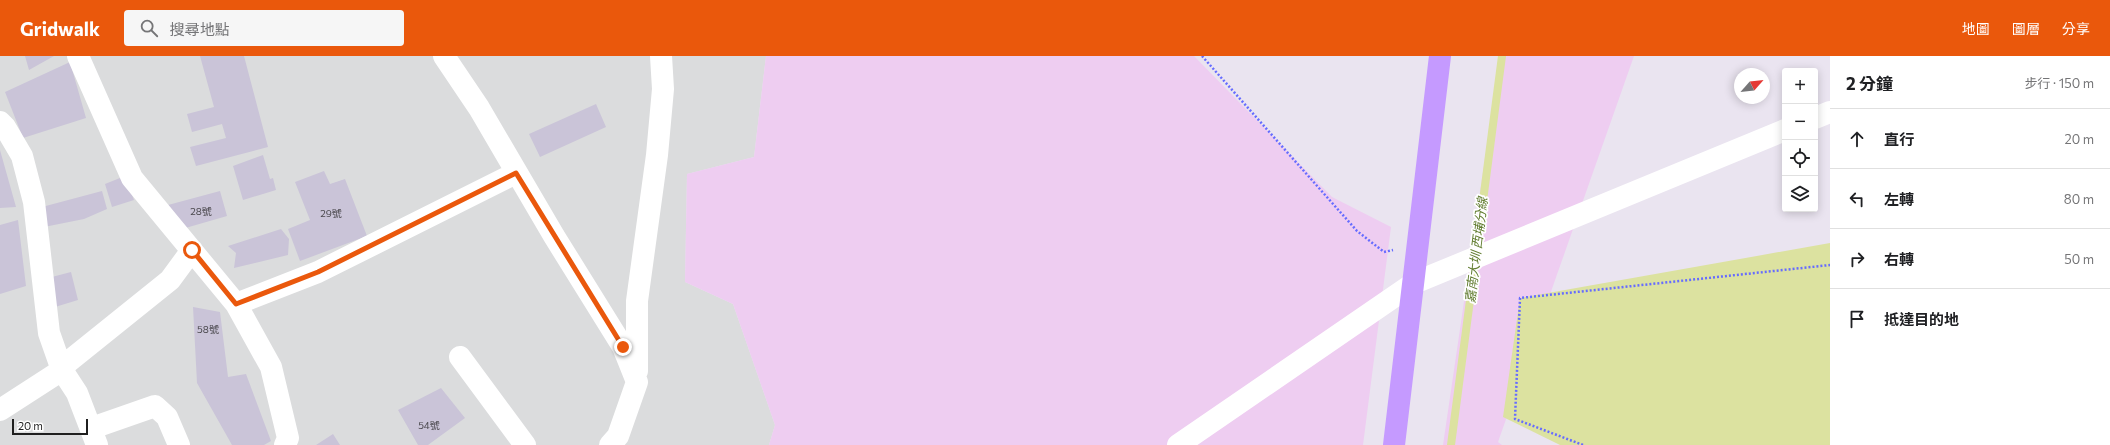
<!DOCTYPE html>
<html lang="zh-TW">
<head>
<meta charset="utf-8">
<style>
	body { margin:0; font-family:Commissioner,"Noto Sans TC",sans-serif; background:#f6f6f6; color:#202124 }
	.controls { position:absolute; right:12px; top:12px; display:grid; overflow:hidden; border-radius:4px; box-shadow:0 2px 10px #0003 }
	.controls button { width:36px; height:36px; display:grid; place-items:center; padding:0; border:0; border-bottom:1px solid #e0e0e0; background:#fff; color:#202124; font:20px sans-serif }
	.compass { position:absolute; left:1734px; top:12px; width:36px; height:36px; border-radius:50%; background:#fff; box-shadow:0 2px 10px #0003; rotate:63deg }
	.scale { position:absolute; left:12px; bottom:10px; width:76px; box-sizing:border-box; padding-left:4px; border:2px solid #1f1f1f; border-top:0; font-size:11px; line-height:14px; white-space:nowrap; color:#1f1f1f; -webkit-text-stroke:3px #fff; paint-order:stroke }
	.stop { position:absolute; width:12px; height:12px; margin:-9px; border:3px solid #ea580c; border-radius:50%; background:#fff }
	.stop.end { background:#ea580c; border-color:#fff; box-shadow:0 1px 4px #0008 }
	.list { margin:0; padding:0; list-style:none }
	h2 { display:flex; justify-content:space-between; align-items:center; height:52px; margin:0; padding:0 16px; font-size:17px }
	h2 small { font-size:13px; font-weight:400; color:#757577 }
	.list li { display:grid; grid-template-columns:26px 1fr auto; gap:12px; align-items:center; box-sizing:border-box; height:60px; padding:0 16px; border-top:1px solid #e0e0e0 }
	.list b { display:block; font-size:15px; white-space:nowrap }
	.list em { font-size:13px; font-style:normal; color:#757577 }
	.icon { flex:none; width:22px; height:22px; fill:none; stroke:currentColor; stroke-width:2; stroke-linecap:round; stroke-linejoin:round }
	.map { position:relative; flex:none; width:1830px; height:389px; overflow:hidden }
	header { display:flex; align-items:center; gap:24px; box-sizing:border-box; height:56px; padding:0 20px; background:#ea580c; color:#fff }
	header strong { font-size:19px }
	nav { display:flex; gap:22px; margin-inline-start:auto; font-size:14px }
	.search { width:280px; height:36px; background:#f6f6f6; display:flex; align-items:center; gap:10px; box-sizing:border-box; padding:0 14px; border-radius:4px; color:#757577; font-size:15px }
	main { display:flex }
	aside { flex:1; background:#fff }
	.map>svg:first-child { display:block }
	.residential { fill:#dbdcdd }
	.farmland { fill:#eecdf1 }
	.water { fill:#dce2a0 }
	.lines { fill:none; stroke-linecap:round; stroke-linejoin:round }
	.stream { stroke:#dce2a0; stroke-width:8 }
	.building { fill:#cac4d8 }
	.path { stroke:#666cff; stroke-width:2.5; stroke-dasharray:2 2; stroke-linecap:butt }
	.minor { stroke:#fff; stroke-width:22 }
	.major { stroke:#c59aff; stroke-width:22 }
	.route { stroke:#ea580c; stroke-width:5 }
	.labels { text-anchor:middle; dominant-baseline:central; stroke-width:3.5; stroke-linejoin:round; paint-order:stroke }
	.number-label { font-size:10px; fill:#4a484d }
	.water-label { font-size:13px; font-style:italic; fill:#627d31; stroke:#fff }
</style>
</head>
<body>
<header>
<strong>Gridwalk</strong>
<div class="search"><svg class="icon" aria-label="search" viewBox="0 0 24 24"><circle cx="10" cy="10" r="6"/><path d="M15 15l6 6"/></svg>搜尋地點</div>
<nav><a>地圖</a><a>圖層</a><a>分享</a></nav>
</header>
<main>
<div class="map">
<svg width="1830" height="389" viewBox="0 0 1830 389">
	<rect width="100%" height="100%" fill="#eae4f0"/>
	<path class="residential" d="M 0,0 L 766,0 L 754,101 L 687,118 L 685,226 L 733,248 L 775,369 L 769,389 L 0,389 Z"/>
	<path class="farmland" d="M 766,0 L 1194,0 L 1332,141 L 1391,171 L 1363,389 L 769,389 L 775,369 L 733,248 L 685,226 L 687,118 L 754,101 Z
		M 1500,0 L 1634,0 L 1498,386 L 1502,389 L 1443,389 Z"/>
	<path class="water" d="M 1830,187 L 1830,389 L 1560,389 L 1503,361 L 1520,242 Z"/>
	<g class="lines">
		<path class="stream" d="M 1451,389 L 1502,0"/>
	</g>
	<path class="building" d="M 25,0 L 54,0 L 29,14 Z
		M 200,0 L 244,0 L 268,91 L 196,110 L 190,91 L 226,82 L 222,68 L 192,76 L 187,58 L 214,51 Z
		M 70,6 L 86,62 L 23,82 L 5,36 Z
		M 596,48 L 606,71 L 540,101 L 529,78 Z
		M 0,94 L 16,151 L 0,152 Z
		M 263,99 L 270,123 L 273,122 L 276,134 L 243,144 L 233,110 Z
		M 324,115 L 330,128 L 345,123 L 367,180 L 300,205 L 288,173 L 310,164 L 295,126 Z
		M 125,120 L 134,144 L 112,151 L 105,128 Z
		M 102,135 L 107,153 L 84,163 L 44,171 L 42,151 Z
		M 220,135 L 227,160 L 182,173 L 168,149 Z
		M 18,164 L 26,230 L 0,238 L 0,169 Z
		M 281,173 L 289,183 L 288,199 L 234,212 L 236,197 L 228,190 Z
		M 71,216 L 78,244 L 55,251 L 48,222 Z
		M 193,251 L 220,256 L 228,321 L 246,318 L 271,385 L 264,389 L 232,389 L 197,327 Z
		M 441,332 L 465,362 L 428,389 L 418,389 L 398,354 Z
		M 333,378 L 340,389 L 316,389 Z"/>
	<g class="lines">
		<path class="path" d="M 1202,0 L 1357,175 L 1384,196 L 1393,194
			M 1583,389 L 1515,363 L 1520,242 L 1830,209"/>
		<path class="minor" d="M 78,0 L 132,122 L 236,248 L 271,311 L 288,382 L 285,389
			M 444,0 L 479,52 L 554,180 L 623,291 L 637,326 L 618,380 L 610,389
			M 1815,62 L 1830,56
			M 0,66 L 5,71 L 22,100 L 34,146 L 49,277 L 62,314 L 77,337 L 97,389
			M 236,248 L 318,216 L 516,117
			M 460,301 L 525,389
			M 637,315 L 637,245 L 657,99 L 663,33 L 661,0
			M 0,354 L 62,314 L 68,306 L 170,224 L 192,194
			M 92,372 L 155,350 L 167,361 L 179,389
			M 1178,389 L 1414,227 L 1785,74"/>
		<path class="major" d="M 1394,389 L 1440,0"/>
	</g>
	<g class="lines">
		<path class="route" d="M 192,194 L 236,248 L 318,216 L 516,117 L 623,291"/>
	</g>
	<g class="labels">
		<g class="number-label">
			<text x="201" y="155">28號</text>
			<text x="331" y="157">29號</text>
			<text x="208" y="273">58號</text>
			<text x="429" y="369">54號</text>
		</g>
		<g class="water-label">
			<text transform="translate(1476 194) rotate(-83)">嘉南大圳 西埔分線</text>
		</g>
	</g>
</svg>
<div class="controls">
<button>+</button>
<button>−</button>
<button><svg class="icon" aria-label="locate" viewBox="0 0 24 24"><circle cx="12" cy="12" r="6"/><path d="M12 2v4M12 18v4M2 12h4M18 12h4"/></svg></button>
<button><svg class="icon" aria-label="layers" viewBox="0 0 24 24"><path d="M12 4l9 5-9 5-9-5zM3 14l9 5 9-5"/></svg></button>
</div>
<svg class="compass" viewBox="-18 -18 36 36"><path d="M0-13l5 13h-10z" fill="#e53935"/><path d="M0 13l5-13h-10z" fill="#757577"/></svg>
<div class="scale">20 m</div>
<div class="stop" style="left:192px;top:194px"></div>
<div class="stop end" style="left:623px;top:291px"></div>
</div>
<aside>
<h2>2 分鐘<small>步行 · 150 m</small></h2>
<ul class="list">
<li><svg class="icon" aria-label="ahead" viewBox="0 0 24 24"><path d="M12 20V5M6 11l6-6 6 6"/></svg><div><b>直行</b></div><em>20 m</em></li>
<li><svg class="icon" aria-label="left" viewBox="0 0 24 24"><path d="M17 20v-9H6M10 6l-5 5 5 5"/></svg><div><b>左轉</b></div><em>80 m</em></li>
<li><svg class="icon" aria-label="right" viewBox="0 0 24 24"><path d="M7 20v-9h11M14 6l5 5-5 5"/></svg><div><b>右轉</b></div><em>50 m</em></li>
<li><svg class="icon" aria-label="arrive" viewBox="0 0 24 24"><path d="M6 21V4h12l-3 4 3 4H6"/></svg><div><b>抵達目的地</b></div></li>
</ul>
</aside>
</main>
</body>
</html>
